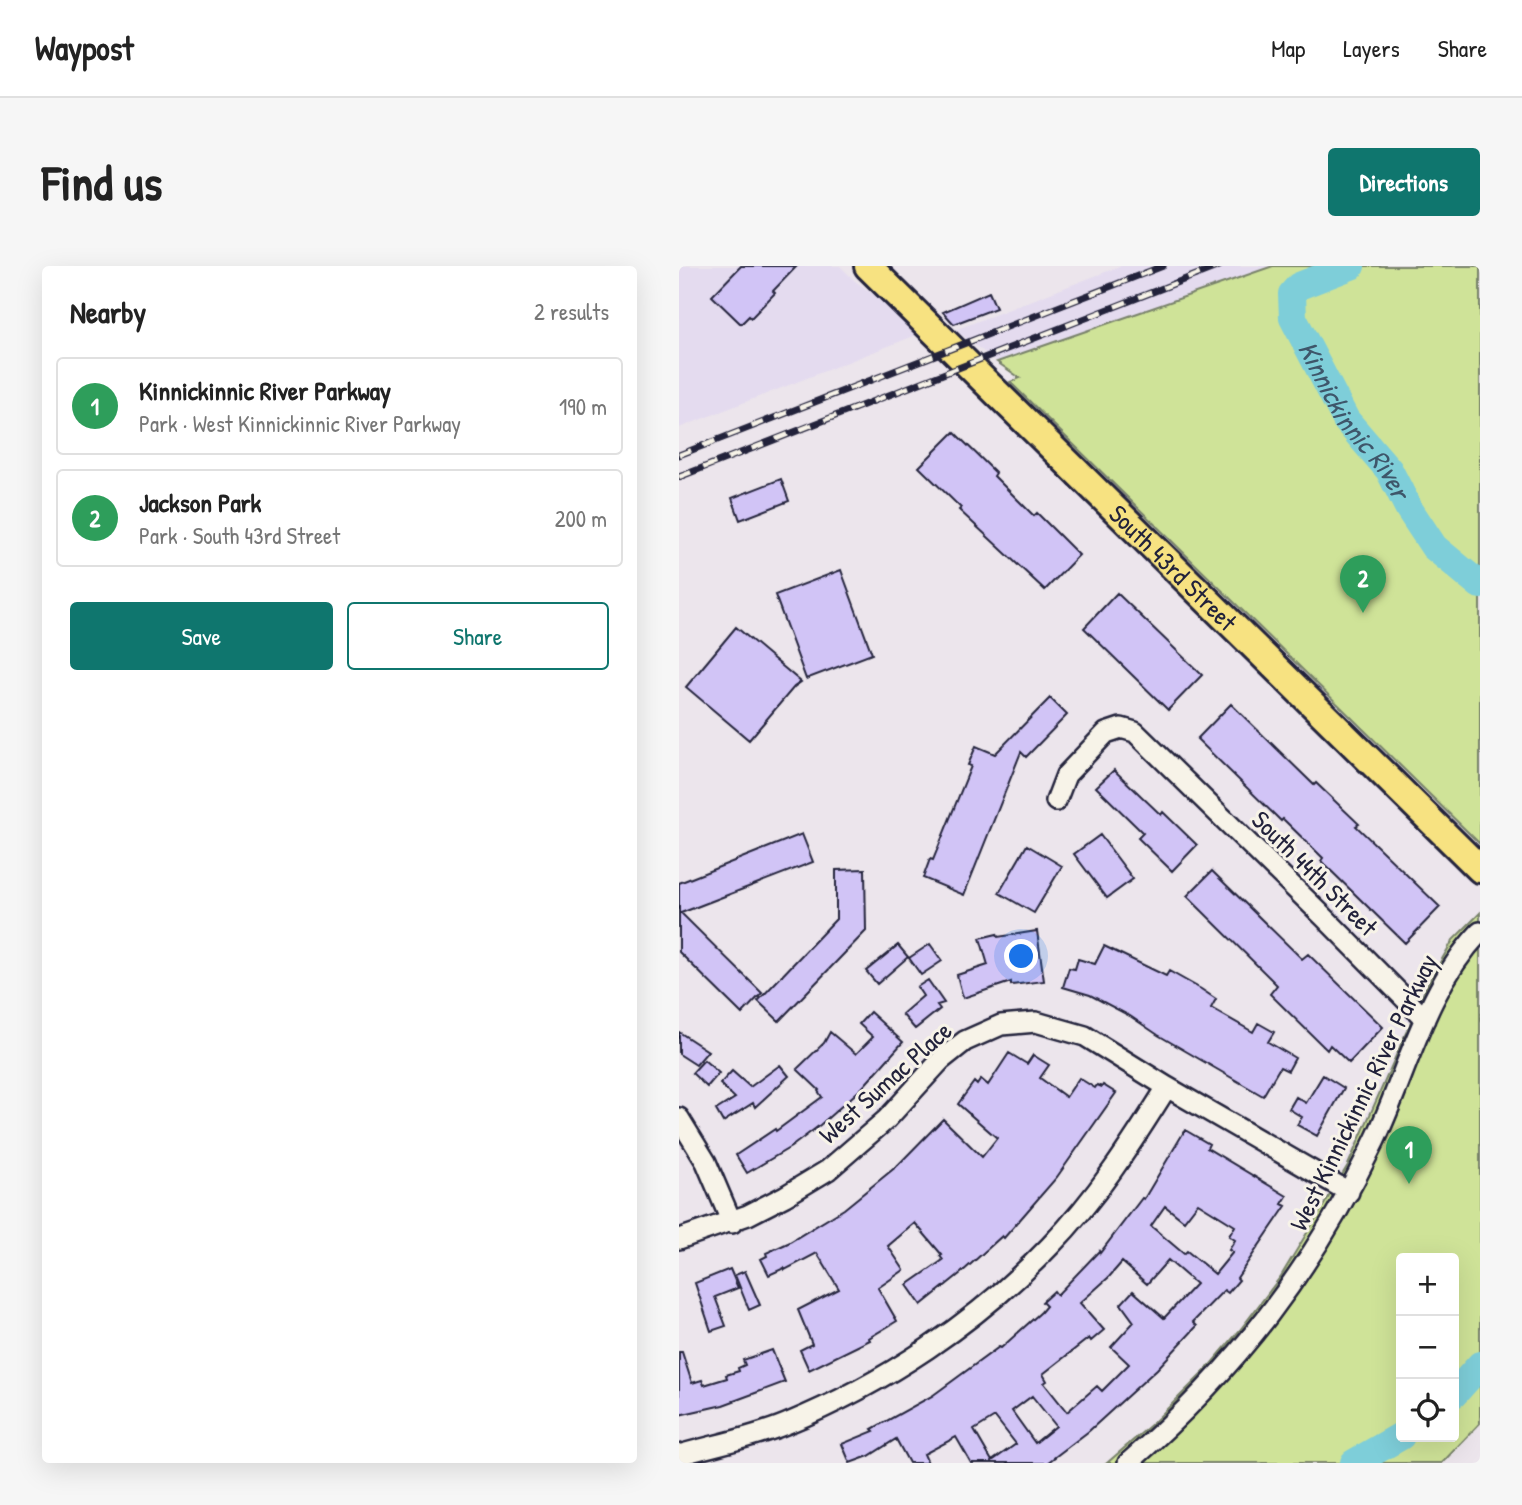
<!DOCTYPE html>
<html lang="en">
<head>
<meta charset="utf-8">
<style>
	body { margin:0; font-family:"Patrick Hand",sans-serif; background:#f6f6f6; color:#222 }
	.controls { position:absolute; right:21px; bottom:21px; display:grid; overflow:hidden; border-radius:7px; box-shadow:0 7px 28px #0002 }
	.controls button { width:63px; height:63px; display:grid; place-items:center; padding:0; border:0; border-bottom:2px solid #e0e0e0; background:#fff; color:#222; font:35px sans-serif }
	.you { position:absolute; left:343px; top:691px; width:24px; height:24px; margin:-18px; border:5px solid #fff; border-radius:50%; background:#1a73e8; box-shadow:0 0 0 10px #1a73e833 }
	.badge { display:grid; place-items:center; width:46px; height:46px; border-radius:50%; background:#0f766e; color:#fff; font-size:23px; font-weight:700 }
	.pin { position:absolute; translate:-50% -58px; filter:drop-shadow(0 2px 4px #0008) }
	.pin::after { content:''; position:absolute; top:37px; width:24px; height:21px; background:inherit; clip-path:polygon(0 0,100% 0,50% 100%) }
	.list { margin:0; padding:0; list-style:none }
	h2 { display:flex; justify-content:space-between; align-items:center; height:91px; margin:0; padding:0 28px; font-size:30px }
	h2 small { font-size:23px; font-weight:400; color:#767676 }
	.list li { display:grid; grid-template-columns:46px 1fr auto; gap:21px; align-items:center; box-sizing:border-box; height:98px; margin:0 14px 14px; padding:0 14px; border:2px solid #e0e0e0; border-radius:7px }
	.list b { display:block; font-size:26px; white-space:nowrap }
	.list p { margin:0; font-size:23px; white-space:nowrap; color:#767676 }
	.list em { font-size:23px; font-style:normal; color:#767676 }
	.actions { display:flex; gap:14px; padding:21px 28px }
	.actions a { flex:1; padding:16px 0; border:2px solid #0f766e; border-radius:7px; text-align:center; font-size:24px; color:#0f766e }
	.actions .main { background:#0f766e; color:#fff }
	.icon { flex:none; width:38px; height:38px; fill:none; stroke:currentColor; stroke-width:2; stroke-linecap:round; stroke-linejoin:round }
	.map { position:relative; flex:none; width:801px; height:1197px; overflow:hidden; border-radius:7px }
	header { display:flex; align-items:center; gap:42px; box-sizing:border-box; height:98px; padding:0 35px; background:#fff; border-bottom:2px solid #e0e0e0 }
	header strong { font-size:33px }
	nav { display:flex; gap:38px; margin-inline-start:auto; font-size:24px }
	.intro { display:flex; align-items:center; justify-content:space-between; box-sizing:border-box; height:168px; padding:0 42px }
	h1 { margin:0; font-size:49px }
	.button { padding:18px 32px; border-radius:7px; background:#0f766e; color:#fff; font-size:24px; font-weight:700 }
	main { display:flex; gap:42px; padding:0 42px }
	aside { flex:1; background:#fff; border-radius:7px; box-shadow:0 7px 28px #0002 }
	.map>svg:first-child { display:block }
	.built { fill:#e4dbef }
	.green { fill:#cfe398; stroke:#78826a; stroke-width:2; fill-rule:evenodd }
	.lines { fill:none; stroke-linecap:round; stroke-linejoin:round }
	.stream { stroke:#59899a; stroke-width:4.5 }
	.river { stroke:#7eced9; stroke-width:28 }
	.building { fill:#d1c4f6; stroke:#22223b; stroke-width:2; fill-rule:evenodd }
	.minor-casing { stroke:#22223b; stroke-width:24 }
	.major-casing { stroke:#22223b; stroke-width:32 }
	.minor { stroke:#f7f3e8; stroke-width:19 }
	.major { stroke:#f7e281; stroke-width:26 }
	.rail-casing { stroke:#22223b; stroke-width:7 }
	.rail { stroke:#f7f3e8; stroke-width:4.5; stroke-dasharray:13; stroke-linecap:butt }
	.labels { text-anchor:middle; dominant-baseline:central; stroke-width:6; stroke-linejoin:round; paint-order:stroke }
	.street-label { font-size:26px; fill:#22223b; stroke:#f7f3e8 }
	.water-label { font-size:28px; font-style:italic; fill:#3e566a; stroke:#f7f3e8 }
</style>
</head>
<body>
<header>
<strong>Waypost</strong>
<nav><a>Map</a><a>Layers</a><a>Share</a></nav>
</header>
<div class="intro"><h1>Find us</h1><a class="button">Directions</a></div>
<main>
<aside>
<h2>Nearby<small>2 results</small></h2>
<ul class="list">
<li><span class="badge" style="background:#2e9e5b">1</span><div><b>Kinnickinnic River Parkway</b><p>Park · West Kinnickinnic River Parkway</p></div><em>190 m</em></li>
<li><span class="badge" style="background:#2e9e5b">2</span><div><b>Jackson Park</b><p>Park · South 43rd Street</p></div><em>200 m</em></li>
</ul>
<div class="actions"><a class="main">Save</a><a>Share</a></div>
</aside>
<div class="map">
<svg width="801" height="1197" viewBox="0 0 801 1197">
	<rect width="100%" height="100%" fill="#ece5ec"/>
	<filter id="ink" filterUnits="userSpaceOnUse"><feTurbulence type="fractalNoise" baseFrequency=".0143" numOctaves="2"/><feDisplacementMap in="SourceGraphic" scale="14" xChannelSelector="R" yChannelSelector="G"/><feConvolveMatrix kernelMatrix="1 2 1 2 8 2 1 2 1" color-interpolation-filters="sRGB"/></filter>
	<g filter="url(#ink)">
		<path class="built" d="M 0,0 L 161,0 L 176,15 L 215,43 L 240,68 L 0,162 Z
			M 442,0 L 594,0 L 318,96 L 276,64 Z"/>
		<path class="green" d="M 594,0 L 801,0 L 801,578 L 331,116 L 341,112 L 318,96 Z
			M 801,647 L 801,1157 L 763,1197 L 428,1197 L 474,1157 L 527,1104 L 561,1064 L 602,1010 L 669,899 L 748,719 L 774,674 ZM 722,992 L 775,992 L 775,1171 L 722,1171 Z"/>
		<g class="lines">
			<path class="stream" d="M 668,0 L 668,1"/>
			<g class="river">
				<path id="s1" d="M 672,0 L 620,20 L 613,28 L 614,52 L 667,154 L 710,204 L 730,243 L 755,281 L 801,319"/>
				<path d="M 775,1128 L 801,1099"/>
				<path d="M 675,1197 L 722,1170"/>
			</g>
		</g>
		<path class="building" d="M 62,0 L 118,0 L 94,25 L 96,27 L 72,52 L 70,50 L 62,58 L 33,30 Z
			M 310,26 L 317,42 L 275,58 L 264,46 Z
			M 275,166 L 317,207 L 315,210 L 355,250 L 358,247 L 400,289 L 366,324 L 280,244 L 282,242 L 240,201 Z
			M 102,213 L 110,235 L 61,254 L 53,232 Z
			M 162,304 L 193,388 L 127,413 L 96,329 Z
			M 438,327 L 523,409 L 489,444 L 405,362 Z
			M 57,361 L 122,416 L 115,421 L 70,474 L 7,421 Z
			M 371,432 L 388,449 L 347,491 L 342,486 L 285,629 L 244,612 L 251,593 L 254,594 L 292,500 L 289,499 L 297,480 L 316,488 Z
			M 552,438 L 635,519 L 637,517 L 680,558 L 677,560 L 761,641 L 726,677 L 642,595 L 644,592 L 604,553 L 602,555 L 518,473 Z
			M 435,504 L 482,549 L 484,546 L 518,579 L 493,605 L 459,572 L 464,567 L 417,521 Z
			M 123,568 L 134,596 L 2,647 L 83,727 L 63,748 L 0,686 L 0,617 Z
			M 421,569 L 454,613 L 428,632 L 395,588 Z
			M 348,579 L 383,600 L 355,647 L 320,627 Z
			M 186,603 L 187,665 L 100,755 L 79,735 L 157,653 L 157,604 Z
			M 533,605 L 623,693 L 629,688 L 704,761 L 670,797 L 651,779 L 648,784 L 591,728 L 598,719 L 508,630 Z
			M 358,665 L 365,715 L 332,719 L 332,716 L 284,732 L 278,709 L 309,699 L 301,672 L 318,668 L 319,671 Z
			M 251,678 L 263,695 L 242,709 L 230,692 Z
			M 219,679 L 229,691 L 198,718 L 187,705 Z
			M 425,680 L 487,710 L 490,705 L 522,723 L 537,733 L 532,742 L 574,766 L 579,757 L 595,766 L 589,776 L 616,792 L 609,805 L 601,801 L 584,830 L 479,769 L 451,750 L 411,729 L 384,721 L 390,702 L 396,703 L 399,693 L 416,698 Z
			M 249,714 L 265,737 L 258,739 L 261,743 L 236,763 L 223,748 L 244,730 L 238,721 Z
			M 191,746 L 224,776 L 183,822 L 141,859 L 112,881 L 68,907 L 57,889 L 96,863 L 97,865 L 143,831 L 139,825 L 140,824 L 118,803 L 145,777 L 151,766 L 177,788 L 194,771 L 180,758 Z
			M 0,766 L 29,785 L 17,799 L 0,788 Z
			M 330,787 L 348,798 L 354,789 L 370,799 L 361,812 L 387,831 L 400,812 L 416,822 L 418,819 L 423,821 L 424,819 L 437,827 L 378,911 L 325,972 L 323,970 L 282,1007 L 242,1039 L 228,1019 L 264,994 L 261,990 L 263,989 L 236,957 L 209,980 L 225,1004 L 199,1022 L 218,1055 L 190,1072 L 191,1074 L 130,1104 L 121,1084 L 133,1078 L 119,1044 L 160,1023 L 138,987 L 106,1004 L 105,1002 L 90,1009 L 82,993 L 88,990 L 87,987 L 109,977 L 165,943 L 218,900 L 264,853 L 303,891 L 318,872 L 279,838 L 295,816 L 298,819 L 302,813 L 309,819 Z
			M 25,794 L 40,807 L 28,821 L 13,807 Z
			M 101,799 L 110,810 L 76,841 L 74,837 L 44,856 L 37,844 L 56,832 L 41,818 L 53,805 L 71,821 Z
			M 644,809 L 665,822 L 638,870 L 618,859 L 623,851 L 610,843 L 617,831 L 627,837 Z
			M 506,864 L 530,878 L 528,882 L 608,930 L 603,938 L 607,940 L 558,1012 L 560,1014 L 549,1027 L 545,1024 L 514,1056 L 518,1060 L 478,1103 L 410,1165 L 368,1197 L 292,1197 L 277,1171 L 245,1188 L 249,1197 L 230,1197 L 217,1173 L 190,1190 L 171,1197 L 163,1178 L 195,1165 L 193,1163 L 253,1130 L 320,1081 L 322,1082 L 362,1046 L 367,1040 L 363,1036 L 375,1025 L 378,1029 L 420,985 L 421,987 L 463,932 L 465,933 ZM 519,937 L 556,960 L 550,970 L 556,974 L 550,984 L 554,986 L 536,1008 L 508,985 L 505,988 L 472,960 L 486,940 L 505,955 ZM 489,994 L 517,1018 L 485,1052 L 454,1025 L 442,1038 L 455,1056 L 432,1081 L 450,1098 L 423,1125 L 418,1120 L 388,1146 L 365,1117 L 368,1115 L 364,1108 L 410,1072 L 412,1075 L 425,1064 L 401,1037 L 430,1011 L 443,996 L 468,1018 ZM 353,1130 L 377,1160 L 356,1177 L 333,1145 ZM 316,1151 L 337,1178 L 313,1195 L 295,1164 Z
			M 51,1003 L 59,1022 L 36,1031 L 47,1060 L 32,1065 L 16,1017 Z
			M 66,1005 L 81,1039 L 70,1044 L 56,1009 Z
			M 93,1084 L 106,1116 L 44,1139 L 0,1149 L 0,1086 L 3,1086 L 13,1117 L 23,1114 L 25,1119 L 48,1112 L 47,1109 L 60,1105 L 59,1102 L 66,1099 L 64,1094 Z"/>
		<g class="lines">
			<g class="minor-casing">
				<path id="minor" d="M 377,535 L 387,509 L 427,467 L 442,462 L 456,466 L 645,651 L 746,753
					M 0,852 L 27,896 L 53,957
					M 0,973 L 69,949 L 106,930 L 149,904 L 208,853 L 262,794 L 286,775 L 322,759 L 357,756 L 406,770 L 488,821 L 670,926
					M 0,1189 C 35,1179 73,1172 107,1158 C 205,1118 298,1056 371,980 C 417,933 453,877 488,821
					M 449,1197 C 558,1102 633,1004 696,874 C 729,804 746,724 801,666"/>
			</g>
			<g class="major-casing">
				<g id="major">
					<path id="s2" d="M 189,0 L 801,603"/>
				</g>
			</g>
			<use href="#minor" class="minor"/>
			<use href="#major" class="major"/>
			<g class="rail-casing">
				<path id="rail" d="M 0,189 L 484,0
					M 0,211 L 540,0"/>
			</g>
			<use href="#rail" class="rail"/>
		</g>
	</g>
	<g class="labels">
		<g class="street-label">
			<text stroke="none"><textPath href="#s2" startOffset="429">South 43rd Street</textPath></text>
			<text transform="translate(636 607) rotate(45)">South 44th Street</text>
			<text transform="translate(206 816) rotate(-42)">West Sumac Place</text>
			<text transform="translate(684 826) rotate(-64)">West Kinnickinnic River Parkway</text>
		</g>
		<g class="water-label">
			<text stroke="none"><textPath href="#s1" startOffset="210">Kinnickinnic River</textPath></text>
		</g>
	</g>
</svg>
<div class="controls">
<button>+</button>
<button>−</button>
<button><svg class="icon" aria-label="locate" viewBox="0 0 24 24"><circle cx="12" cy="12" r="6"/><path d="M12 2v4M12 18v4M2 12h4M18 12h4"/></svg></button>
</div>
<div class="you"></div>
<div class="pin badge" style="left:730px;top:918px;background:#2e9e5b">1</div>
<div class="pin badge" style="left:684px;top:347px;background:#2e9e5b">2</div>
</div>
</main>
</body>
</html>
